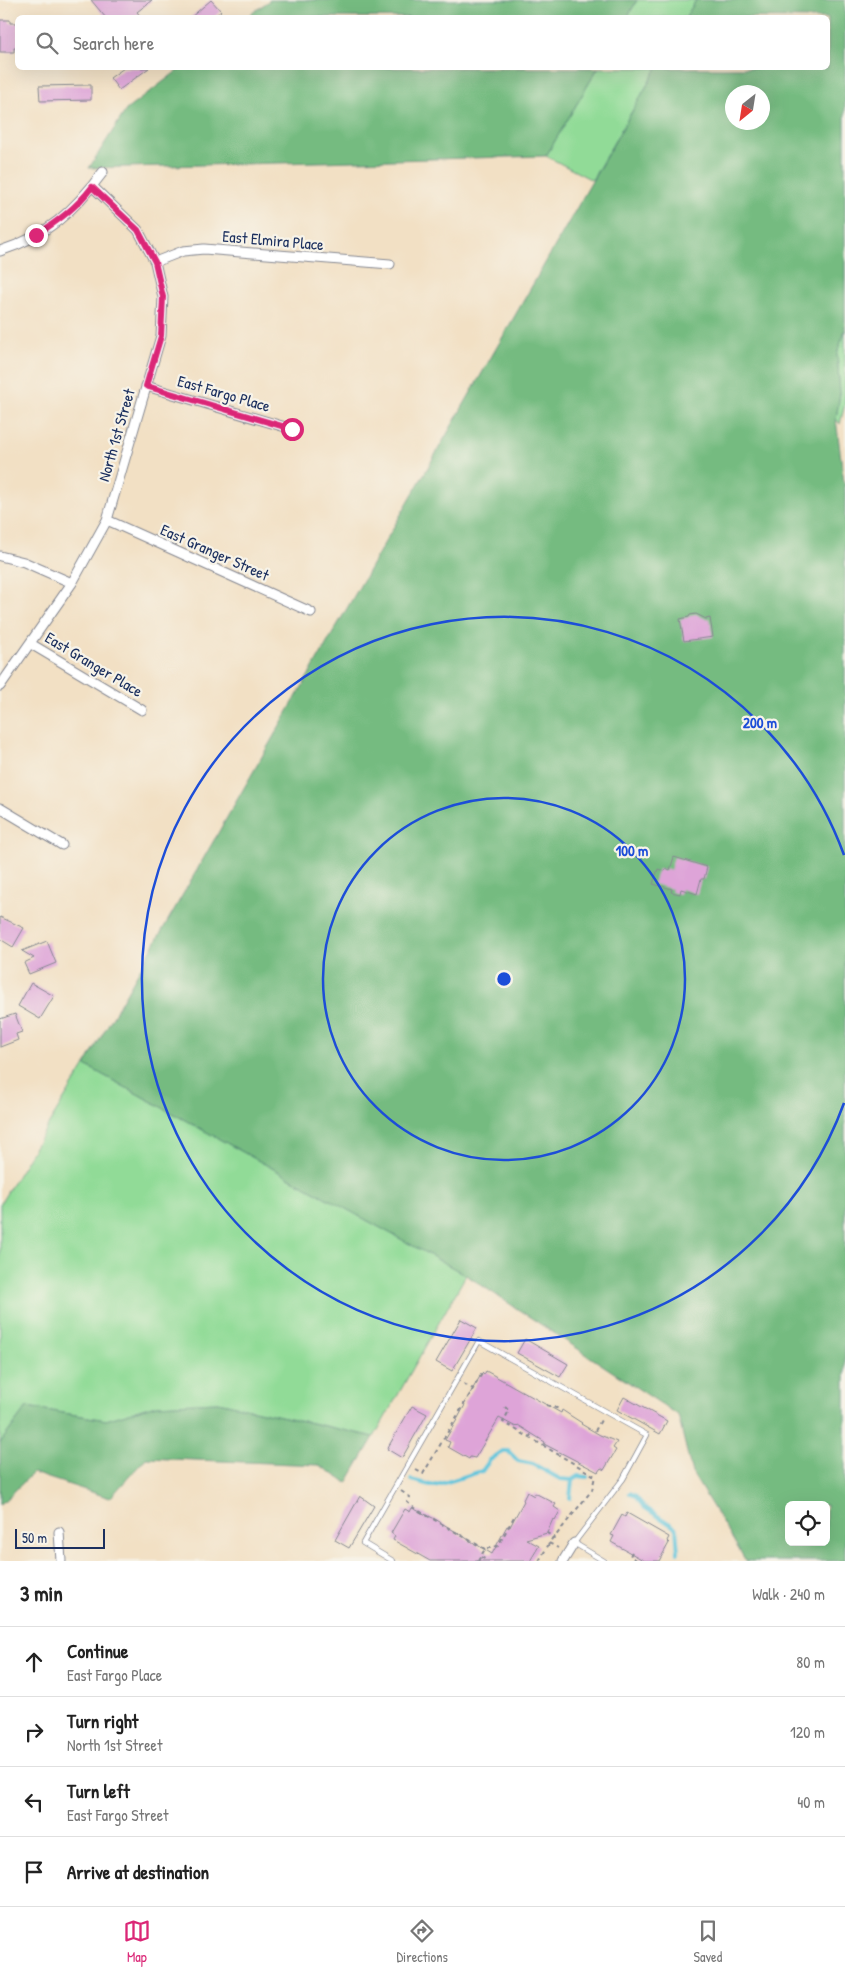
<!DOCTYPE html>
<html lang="en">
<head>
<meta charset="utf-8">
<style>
	body { margin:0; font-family:"Patrick Hand",sans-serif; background:#f6f6f6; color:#222 }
	.controls { position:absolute; right:15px; bottom:15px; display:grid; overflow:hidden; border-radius:8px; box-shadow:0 5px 20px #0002 }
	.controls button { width:45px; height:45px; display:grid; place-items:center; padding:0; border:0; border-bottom:1px solid #e0e0e0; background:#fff; color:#222; font:25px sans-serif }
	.compass { position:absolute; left:725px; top:85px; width:45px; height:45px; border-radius:50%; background:#fff; box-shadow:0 5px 20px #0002; rotate:210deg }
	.scale { position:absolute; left:15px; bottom:12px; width:90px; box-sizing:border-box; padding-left:5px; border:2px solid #1b2f5e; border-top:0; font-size:14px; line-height:18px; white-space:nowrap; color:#1b2f5e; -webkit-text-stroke:4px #f7f3e8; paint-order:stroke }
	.stop { position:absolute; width:15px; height:15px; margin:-11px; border:4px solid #db2777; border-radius:50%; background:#fff }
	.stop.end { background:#db2777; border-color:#fff; box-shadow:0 1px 5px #0008 }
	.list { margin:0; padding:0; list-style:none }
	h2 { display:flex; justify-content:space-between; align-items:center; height:65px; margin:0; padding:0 20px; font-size:21px }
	h2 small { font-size:16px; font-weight:400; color:#767676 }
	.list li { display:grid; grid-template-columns:32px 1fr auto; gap:15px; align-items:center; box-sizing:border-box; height:70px; padding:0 20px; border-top:1px solid #e0e0e0 }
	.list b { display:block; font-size:19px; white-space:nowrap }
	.list p { margin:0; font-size:16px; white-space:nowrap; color:#767676 }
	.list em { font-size:16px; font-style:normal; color:#767676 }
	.icon { flex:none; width:28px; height:28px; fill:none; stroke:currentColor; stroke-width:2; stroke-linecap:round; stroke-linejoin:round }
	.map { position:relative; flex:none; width:845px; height:1561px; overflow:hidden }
	.search { position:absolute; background:#fff; box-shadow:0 5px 20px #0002; left:15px; right:15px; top:15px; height:55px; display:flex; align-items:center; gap:12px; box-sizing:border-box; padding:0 18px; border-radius:8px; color:#767676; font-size:19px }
	.sheet { height:345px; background:#fff }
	nav { display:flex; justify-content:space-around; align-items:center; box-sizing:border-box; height:70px; border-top:1px solid #e0e0e0; background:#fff; font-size:14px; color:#767676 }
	nav a { display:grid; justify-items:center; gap:2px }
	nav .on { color:#db2777 }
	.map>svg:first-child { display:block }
	.green { fill:#91db97; stroke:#56857a }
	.forest { fill:#74bb80; stroke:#48756f; fill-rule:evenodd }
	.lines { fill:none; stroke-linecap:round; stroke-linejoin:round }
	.stream { stroke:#5fc5dc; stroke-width:4 }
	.building { fill:#dea4d8 }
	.service-casing { stroke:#868891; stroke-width:6 }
	.minor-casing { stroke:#868891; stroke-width:11 }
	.path { stroke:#868891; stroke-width:2; stroke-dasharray:4 4; stroke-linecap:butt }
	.service { stroke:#fff; stroke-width:4.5 }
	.minor { stroke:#fff; stroke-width:9 }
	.route { stroke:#db2777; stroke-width:6 }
	.ring { fill:none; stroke:#1d4ed8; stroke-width:2.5 }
	.labels { text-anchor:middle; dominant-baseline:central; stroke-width:4.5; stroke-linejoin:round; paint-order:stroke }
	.street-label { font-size:16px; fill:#1b2f5e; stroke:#f7f3e8 }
	.centre { fill:#1d4ed8; stroke:#f7f3e8; stroke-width:2.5 }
	.ring-label { font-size:15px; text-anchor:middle; font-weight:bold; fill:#1d4ed8; stroke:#f7f3e8; stroke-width:4.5; stroke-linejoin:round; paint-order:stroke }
</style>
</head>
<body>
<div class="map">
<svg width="845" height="1561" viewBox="0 0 845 1561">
	<rect width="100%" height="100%" fill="#f7f3e8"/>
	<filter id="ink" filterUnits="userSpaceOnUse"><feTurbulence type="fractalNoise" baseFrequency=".02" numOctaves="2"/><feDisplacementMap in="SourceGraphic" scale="10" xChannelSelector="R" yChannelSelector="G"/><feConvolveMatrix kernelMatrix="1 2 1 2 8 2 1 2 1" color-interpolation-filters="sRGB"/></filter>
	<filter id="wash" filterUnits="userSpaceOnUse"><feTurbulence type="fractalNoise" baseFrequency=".0096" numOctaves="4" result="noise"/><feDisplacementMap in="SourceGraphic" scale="20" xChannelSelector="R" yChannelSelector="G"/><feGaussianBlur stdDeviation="1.12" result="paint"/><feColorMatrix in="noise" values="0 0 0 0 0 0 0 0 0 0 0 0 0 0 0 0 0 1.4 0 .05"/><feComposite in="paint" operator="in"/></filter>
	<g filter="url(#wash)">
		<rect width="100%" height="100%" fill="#f2e0c4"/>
		<path class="green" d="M 637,0 L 696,0 L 686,17 L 627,18 Z
			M 598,68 L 657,68 L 592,180 L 546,156 Z
			M 845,330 L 845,404 L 840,424 L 836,419 L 840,393 L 837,354 Z
			M 85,1065 L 466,1275 L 374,1437 L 218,1402 L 156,1405 L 106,1420 L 27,1407 L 0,1443 L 0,1204 Z"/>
		<path class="forest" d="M 270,0 L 637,0 L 627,18 L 247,17 Z
			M 696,0 L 845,0 L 845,330 L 837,354 L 840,393 L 836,419 L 845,491 L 845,1561 L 746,1561 L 692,1473 L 678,1415 L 466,1275 L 85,1065 L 657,68 L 828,68 L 828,18 L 686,17 ZM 732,92 L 762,92 L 762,122 L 732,122 ZM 789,1505 L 826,1505 L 826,1542 L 789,1542 Z
			M 181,68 L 598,68 L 546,156 L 89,168 L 126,110 Z
			M 218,1402 L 374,1437 L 347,1483 L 319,1465 L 146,1458 L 110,1498 L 33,1473 L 0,1505 L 0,1443 L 27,1407 L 106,1420 L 156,1405 Z"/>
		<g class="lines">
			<path class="stream" d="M 411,1480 L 434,1486 L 482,1471 L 490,1460 L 503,1451 L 508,1451 L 518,1461 L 533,1464 L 560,1479 L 572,1480 L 578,1476 L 587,1477
				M 630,1493 L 635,1496 L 644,1507 L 676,1528 L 678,1552
				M 570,1498 L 572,1480"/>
		</g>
		<g id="blocks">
			<path class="building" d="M 91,0 L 152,0 L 137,12 L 142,18 L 106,18 Z
				M 211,0 L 221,11 L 213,18 L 190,18 Z
				M 0,20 L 10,20 L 10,23 L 18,23 L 18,48 L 14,48 L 14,52 L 0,52 Z
				M 124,68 L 149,68 L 119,90 L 110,78 Z
				M 91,85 L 91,100 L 40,101 L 39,86 Z
				M 696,614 L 706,619 L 710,618 L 713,637 L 684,641 L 680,619 L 689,617 L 690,615 Z
				M 674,857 L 707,867 L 704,879 L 701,879 L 697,894 L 681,889 L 680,894 L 671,892 L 672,889 L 653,884 L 658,869 L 665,871 L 666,868 L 670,870 Z
				M 0,917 L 24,928 L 13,947 L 0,939 Z
				M 47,941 L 56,963 L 29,974 L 24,963 L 34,958 L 22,951 Z
				M 31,983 L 54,996 L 40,1019 L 18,1006 Z
				M 15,1014 L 22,1032 L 16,1034 L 18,1040 L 0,1047 L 0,1019 Z
				M 461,1319 L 477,1328 L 452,1371 L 436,1362 Z
				M 525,1339 L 568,1364 L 560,1377 L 517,1353 Z
				M 486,1371 L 561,1413 L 562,1410 L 571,1416 L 582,1423 L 581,1424 L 600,1435 L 617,1442 L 613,1448 L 616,1450 L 604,1470 L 601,1468 L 598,1472 L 544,1444 L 545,1442 L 518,1425 L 516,1427 L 499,1418 L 475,1458 L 470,1457 L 469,1459 L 448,1447 L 450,1442 L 445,1440 L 458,1418 L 465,1405 L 464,1404 L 482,1373 L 484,1375 Z
				M 624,1397 L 667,1421 L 660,1434 L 617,1410 Z
				M 412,1406 L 427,1414 L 402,1458 L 387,1449 Z
				M 527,1492 L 534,1496 L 535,1493 L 556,1504 L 554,1507 L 560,1511 L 555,1520 L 553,1519 L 547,1533 L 526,1539 L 539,1546 L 530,1561 L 430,1561 L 393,1540 L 395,1536 L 391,1533 L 405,1509 L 410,1512 L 412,1508 L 435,1519 L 492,1554 L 507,1526 L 510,1527 L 514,1519 L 524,1501 L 523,1500 Z
				M 360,1496 L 374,1506 L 349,1548 L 335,1540 Z
				M 627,1513 L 669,1537 L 667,1541 L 669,1543 L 659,1561 L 645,1561 L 611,1542 L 614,1536 L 611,1535 L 622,1515 L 625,1517 Z"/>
		</g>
	</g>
	<g filter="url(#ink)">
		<use href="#blocks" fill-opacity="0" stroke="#868891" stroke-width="1"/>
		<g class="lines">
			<g class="service-casing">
				<path id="service" d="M 393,1561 L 363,1543 L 479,1341 L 647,1435 L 623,1479 L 574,1543 L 604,1561"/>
			</g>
			<g class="minor-casing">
				<path id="minor" d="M 0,251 C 47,236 74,211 103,172
					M 155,262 L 183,251 L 204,249 L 390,264
					M 146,386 L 292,429
					M 107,520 L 311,612
					M 0,556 L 24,562 L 72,583
					M 31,644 L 142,710
					M 0,686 L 72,583 L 107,520 L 161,336 L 163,297 L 155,262 L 138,230 L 93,187
					M 0,808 L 62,845
					M 59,1532 L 61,1561
					M 563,1561 L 574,1543"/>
			</g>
			<path class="path" d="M 464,1384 L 473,1389
				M 546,1405 L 560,1409
				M 505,1407 L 509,1411 L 503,1422 L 595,1476 L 592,1490 L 554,1538 L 553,1537
				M 595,1431 L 601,1420
				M 529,1438 L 532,1433
				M 416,1470 L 423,1474 L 483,1372
				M 401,1491 L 410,1497 L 407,1502 L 414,1508 L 485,1549
				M 549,1543 L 558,1548
				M 632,1552 L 630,1556 L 638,1561
				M 481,1557 L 488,1561
				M 478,1561 L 485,1549 L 498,1546 L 515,1515
				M 539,1561 L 553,1537 L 547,1533"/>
			<use href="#service" class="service"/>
			<use href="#minor" class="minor"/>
		</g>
	</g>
	<g class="lines" filter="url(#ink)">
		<path class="route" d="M 36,235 C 58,221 77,207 92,187 L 138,230 L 155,262 L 163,297 L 161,336 L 146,386 L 292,429"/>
	</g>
	<g class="ring">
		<circle cx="504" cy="979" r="181"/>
		<path d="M844 1103A362 362 0 1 1 844 855"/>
	</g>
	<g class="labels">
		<g class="street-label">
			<text transform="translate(273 240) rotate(5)">East Elmira Place</text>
			<text transform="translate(224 393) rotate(16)">East Fargo Place</text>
			<text transform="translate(116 435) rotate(-74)">North 1st Street</text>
			<text transform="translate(215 552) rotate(24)">East Granger Street</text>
			<text transform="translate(94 664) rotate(31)">East Granger Place</text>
		</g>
	</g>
	<circle cx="504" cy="979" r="8" class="centre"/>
	<g class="ring-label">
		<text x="760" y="728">200 m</text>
		<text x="632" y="856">100 m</text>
	</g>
</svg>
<div class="controls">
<button><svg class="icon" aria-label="locate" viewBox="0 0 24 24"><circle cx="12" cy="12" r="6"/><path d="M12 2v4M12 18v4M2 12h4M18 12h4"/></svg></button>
</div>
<svg class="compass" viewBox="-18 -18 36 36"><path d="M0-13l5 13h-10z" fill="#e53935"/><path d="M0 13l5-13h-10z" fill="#767676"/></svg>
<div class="scale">50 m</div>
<div class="stop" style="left:292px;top:429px"></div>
<div class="stop end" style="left:36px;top:235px"></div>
<div class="search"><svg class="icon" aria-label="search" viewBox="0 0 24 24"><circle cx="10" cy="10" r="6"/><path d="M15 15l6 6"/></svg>Search here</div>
</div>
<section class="sheet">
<h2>3 min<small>Walk · 240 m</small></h2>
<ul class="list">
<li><svg class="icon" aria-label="ahead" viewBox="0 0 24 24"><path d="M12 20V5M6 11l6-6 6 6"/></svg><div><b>Continue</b><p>East Fargo Place</p></div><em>80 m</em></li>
<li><svg class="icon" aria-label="right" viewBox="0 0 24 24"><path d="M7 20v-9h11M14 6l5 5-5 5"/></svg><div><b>Turn right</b><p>North 1st Street</p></div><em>120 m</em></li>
<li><svg class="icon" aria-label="left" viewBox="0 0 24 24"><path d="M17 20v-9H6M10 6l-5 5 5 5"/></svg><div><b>Turn left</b><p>East Fargo Street</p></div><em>40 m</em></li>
<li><svg class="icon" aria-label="arrive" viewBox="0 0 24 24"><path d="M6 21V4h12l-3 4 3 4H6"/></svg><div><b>Arrive at destination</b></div></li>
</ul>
</section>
<nav>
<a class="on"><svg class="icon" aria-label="map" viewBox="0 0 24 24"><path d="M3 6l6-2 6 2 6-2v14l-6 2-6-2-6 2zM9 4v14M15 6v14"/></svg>Map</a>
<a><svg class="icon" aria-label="directions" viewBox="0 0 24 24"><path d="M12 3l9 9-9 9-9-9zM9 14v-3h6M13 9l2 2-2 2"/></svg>Directions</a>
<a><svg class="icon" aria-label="saved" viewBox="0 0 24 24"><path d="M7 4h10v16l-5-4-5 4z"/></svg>Saved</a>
</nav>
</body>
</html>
